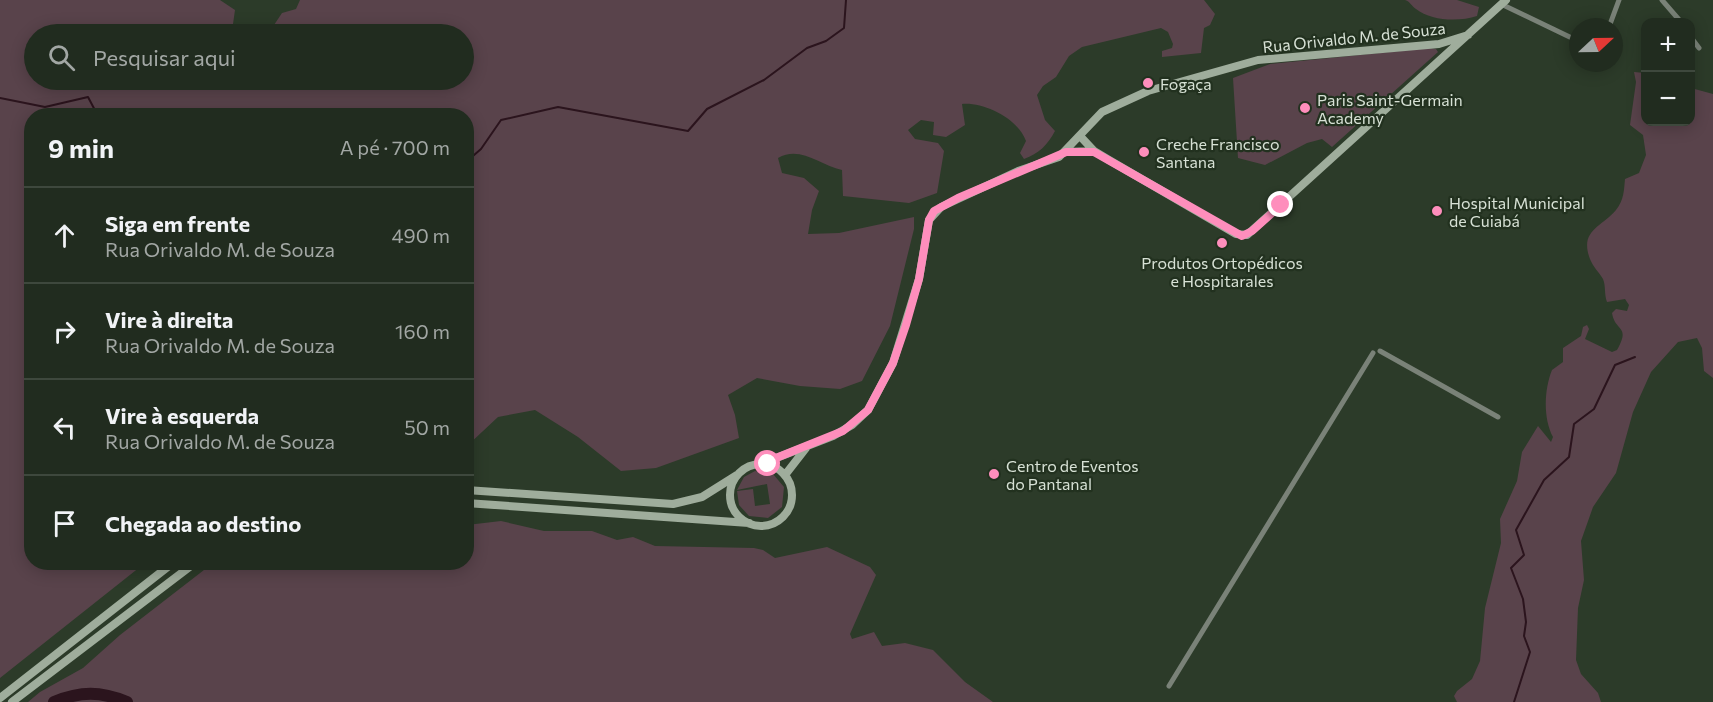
<!DOCTYPE html>
<html lang="pt">
<head>
<meta charset="utf-8">
<style>
	body { margin:0; font-family:Commissioner,sans-serif; background:#2d382c; color:#f1f3f6 }
	.controls { position:absolute; right:18px; top:18px; display:grid; overflow:hidden; border-radius:12px; box-shadow:0 3px 15px #0003 }
	.controls button { width:54px; height:54px; display:grid; place-items:center; padding:0; border:0; border-bottom:2px solid #3e483d; background:#212c1f; color:#f1f3f6; font:30px sans-serif }
	.compass { position:absolute; left:1569px; top:18px; width:54px; height:54px; border-radius:50%; background:#212c1f; box-shadow:0 3px 15px #0003; rotate:68deg }
	.stop { position:absolute; width:18px; height:18px; margin:-14px; border:4px solid #fe8ebc; border-radius:50%; background:#fff }
	.stop.end { background:#fe8ebc; border-color:#fff; box-shadow:0 2px 6px #0008 }
	.list { margin:0; padding:0; list-style:none }
	h2 { display:flex; justify-content:space-between; align-items:center; height:78px; margin:0; padding:0 24px; font-size:26px }
	h2 small { font-size:20px; font-weight:400; color:#a2a7a4 }
	.list li { display:grid; grid-template-columns:39px 1fr auto; gap:18px; align-items:center; box-sizing:border-box; height:96px; padding:0 24px; border-top:2px solid #3e483d }
	.list b { display:block; font-size:22px; white-space:nowrap }
	.list p { margin:0; font-size:20px; white-space:nowrap; color:#a2a7a4 }
	.list em { font-size:20px; font-style:normal; color:#a2a7a4 }
	.icon { flex:none; width:33px; height:33px; fill:none; stroke:currentColor; stroke-width:2; stroke-linecap:round; stroke-linejoin:round }
	.map { position:relative; flex:none; width:1713px; height:702px; overflow:hidden }
	.search { position:absolute; background:#212c1f; box-shadow:0 3px 15px #0003; left:24px; top:24px; width:450px; height:66px; display:flex; align-items:center; gap:15px; box-sizing:border-box; padding:0 21px; border-radius:33px; color:#a2a7a4; font-size:22px }
	.panel { position:absolute; background:#212c1f; box-shadow:0 3px 15px #0003; left:24px; top:108px; width:450px; height:462px; border-radius:24px }
	.map>svg:first-child { display:block }
	.green { fill:#59434b }
	.lines { fill:none; stroke-linecap:round; stroke-linejoin:round }
	.stream { stroke:#2b141d; stroke-width:2 }
	.river { stroke:#2b141d; stroke-width:12 }
	.street { stroke:#7a8278; stroke-width:5 }
	.secondary { stroke:#9fad9c; stroke-width:8 }
	.route { stroke:#fe8ebc; stroke-width:8 }
	.poi-dot { fill:#fe8ebc; stroke:#22311f; stroke-width:2 }
	.labels { text-anchor:middle; dominant-baseline:central; stroke-width:4.5; stroke-linejoin:round; paint-order:stroke }
	.street-label { font-size:16px; fill:#d7e1d5; stroke:#22311f }
	.poi-label { font-size:16px; fill:#d7e1d5; stroke:#22311f; text-anchor:start }
</style>
</head>
<body>
<div class="map">
<svg width="1713" height="702" viewBox="0 0 1713 702">
	<rect width="100%" height="100%" fill="#2c3b29"/>
	<path class="green" d="M 0,0 L 220,0 L 235,10 L 233,24 L 238,34 L 34,34 L 34,80 L 464,80 L 464,34 L 268,34 L 282,13 L 296,9 L 300,0 L 1204,0 L 1215,14 L 1210,25 L 1204,28 L 1201,53 L 1162,57 L 1162,51 L 1172,48 L 1173,44 L 1168,32 L 1161,28 L 1082,47 L 1069,56 L 1056,77 L 1043,86 L 1037,95 L 1045,120 L 1055,131 C 1047,146 1039,153 1024,159 L 1020,153 L 1026,141 C 1018,119 985,102 962,104 L 965,125 L 946,137 L 933,135 L 934,122 L 921,120 L 908,130 L 915,139 L 938,143 L 944,151 L 937,193 L 909,203 L 843,196 L 842,170 C 820,165 800,145 778,158 L 782,173 L 804,178 L 819,191 L 812,210 L 808,234 L 839,233 L 914,217 L 914,229 L 890,326 L 862,381 L 840,389 L 800,386 L 757,378 L 728,395 L 735,415 L 739,438 L 656,468 L 621,471 L 578,437 L 535,410 L 498,417 L 467,446 L 466,116 L 32,116 L 32,562 L 145,563 L 0,678 Z
		M 1405,0 L 1457,0 L 1479,7 L 1477,16 C 1459,22 1431,21 1416,9 C 1411,6 1411,2 1405,0 Z
		M 1430,48 L 1436,49 L 1438,52 L 1332,147 L 1322,139 L 1307,143 L 1265,165 L 1238,158 L 1233,78 L 1270,64 Z
		M 1634,72 L 1645,73 L 1646,122 L 1690,122 L 1691,88 L 1713,94 L 1713,378 L 1704,371 L 1702,348 L 1697,338 L 1678,342 L 1651,372 L 1633,412 L 1616,473 L 1593,507 L 1581,541 L 1584,580 L 1578,608 L 1576,660 L 1581,674 L 1598,693 L 1601,702 L 1457,702 L 1454,696 L 1457,691 L 1472,679 L 1480,661 L 1485,608 L 1501,543 L 1500,519 L 1517,481 L 1522,452 L 1538,426 L 1551,442 L 1553,437 C 1543,418 1544,390 1552,370 L 1563,362 L 1563,348 L 1581,336 L 1583,327 L 1587,325 L 1589,329 L 1585,339 L 1612,352 L 1617,350 C 1631,325 1615,332 1612,313 L 1616,309 L 1627,311 L 1629,305 L 1625,299 L 1607,302 C 1604,294 1606,286 1603,279 C 1599,272 1593,267 1590,259 C 1579,230 1602,227 1616,210 C 1624,200 1624,190 1625,179 L 1639,173 L 1646,155 L 1643,135 L 1630,125 L 1636,82 Z
		M 755,471 L 773,474 L 784,487 L 782,507 L 768,518 L 749,516 L 739,505 L 737,491 L 753,489 L 755,506 L 770,504 L 767,484 L 737,490 L 744,477 Z
		M 501,521 L 544,531 L 592,531 L 617,540 L 633,537 L 655,546 L 754,548 L 763,550 L 775,558 L 827,547 L 870,567 L 876,575 L 850,634 L 852,639 L 874,632 L 882,646 L 905,643 L 933,650 L 965,682 L 993,702 L 28,702 L 40,692 L 83,668 L 120,635 L 213,563 L 466,562 L 467,525 Z"/>
	<g class="lines">
		<path class="stream" d="M 0,98 L 45,107 L 88,97 L 98,116
			M 466,162 L 481,149 L 501,120 L 558,107 L 688,131 L 707,109 L 764,80 L 807,48 L 826,41 L 844,28 L 846,0
			M 1514,702 L 1530,652 L 1524,636 L 1526,622 L 1523,599 L 1511,568 L 1524,555 L 1516,530 L 1544,480 L 1569,457 L 1574,424 L 1594,409 L 1615,365 L 1635,357"/>
		<path class="river" d="M 54,702 C 81,691 100,691 127,702"/>
		<path class="street" d="M 1662,0 L 1681,22
			M 1501,4 L 1578,41
			M 1609,27 L 1619,0
			M 1690,36 L 1699,48
			M 1380,351 L 1498,417
			M 1169,686 L 1373,353"/>
		<path class="secondary" d="M 1080,136 L 1094,151 L 1109,160 L 1236,234 L 1247,235 L 1506,0
			M 1066,152 L 1094,151
			M730 495a31 31 0 1 1 62 0a31 31 0 1 1-62 0Z
			M 761,464 L 833,436 L 852,425 L 868,410 L 893,363 L 919,279 L 929,220 L 941,207 L 1018,171 L 1059,157 L 1102,112 L 1148,91 L 1258,60 L 1439,44 L 1468,35
			M 785,475 L 806,448
			M 466,490 L 673,504 L 702,497 L 737,475
			M 466,503 L 749,523
			M 0,698 L 174,562
			M 12,702 L 196,562"/>
	</g>
	<g class="lines">
		<path class="route" d="M 768,464 L 761,464 L 843,431 L 868,410 L 893,363 L 906,325 L 919,279 L 929,220 L 934,211 L 958,198 L 1066,152 L 1094,152 L 1242,236 L 1252,231 L 1281,205"/>
	</g>
	<g class="poi-dot">
		<circle cx="1148" cy="83" r="6"/>
		<circle cx="1305" cy="108" r="6"/>
		<circle cx="1144" cy="152" r="6"/>
		<circle cx="1437" cy="211" r="6"/>
		<circle cx="1222" cy="243" r="6"/>
		<circle cx="994" cy="474" r="6"/>
	</g>
	<g class="labels">
		<g class="street-label">
			<text transform="translate(1354 37) rotate(-6)">Rua Orivaldo M. de Souza</text>
		</g>
		<g class="poi-label">
			<text x="1160" y="83">Fogaça</text>
			<text x="1317" y="99">Paris Saint-Germain<tspan x="1317" dy="18">Academy</tspan></text>
			<text x="1156" y="143">Creche Francisco<tspan x="1156" dy="18">Santana</tspan></text>
			<text x="1449" y="202">Hospital Municipal<tspan x="1449" dy="18">de Cuiabá</tspan></text>
			<text x="1222" y="262" text-anchor="middle">Produtos Ortopédicos<tspan x="1222" dy="18">e Hospitarales</tspan></text>
			<text x="1006" y="465">Centro de Eventos<tspan x="1006" dy="18">do Pantanal</tspan></text>
		</g>
	</g>
</svg>
<div class="controls">
<button>+</button>
<button>−</button>
</div>
<svg class="compass" viewBox="-18 -18 36 36"><path d="M0-13l5 13h-10z" fill="#e53935"/><path d="M0 13l5-13h-10z" fill="#a2a7a4"/></svg>
<div class="stop" style="left:768px;top:464px"></div>
<div class="stop end" style="left:1281px;top:205px"></div>
<div class="search"><svg class="icon" aria-label="search" viewBox="0 0 24 24"><circle cx="10" cy="10" r="6"/><path d="M15 15l6 6"/></svg>Pesquisar aqui</div>
<section class="panel">
<h2>9 min<small>A pé · 700 m</small></h2>
<ul class="list">
<li><svg class="icon" aria-label="ahead" viewBox="0 0 24 24"><path d="M12 20V5M6 11l6-6 6 6"/></svg><div><b>Siga em frente</b><p>Rua Orivaldo M. de Souza</p></div><em>490 m</em></li>
<li><svg class="icon" aria-label="right" viewBox="0 0 24 24"><path d="M7 20v-9h11M14 6l5 5-5 5"/></svg><div><b>Vire à direita</b><p>Rua Orivaldo M. de Souza</p></div><em>160 m</em></li>
<li><svg class="icon" aria-label="left" viewBox="0 0 24 24"><path d="M17 20v-9H6M10 6l-5 5 5 5"/></svg><div><b>Vire à esquerda</b><p>Rua Orivaldo M. de Souza</p></div><em>50 m</em></li>
<li><svg class="icon" aria-label="arrive" viewBox="0 0 24 24"><path d="M6 21V4h12l-3 4 3 4H6"/></svg><div><b>Chegada ao destino</b></div></li>
</ul>
</section>
</div>
</body>
</html>
